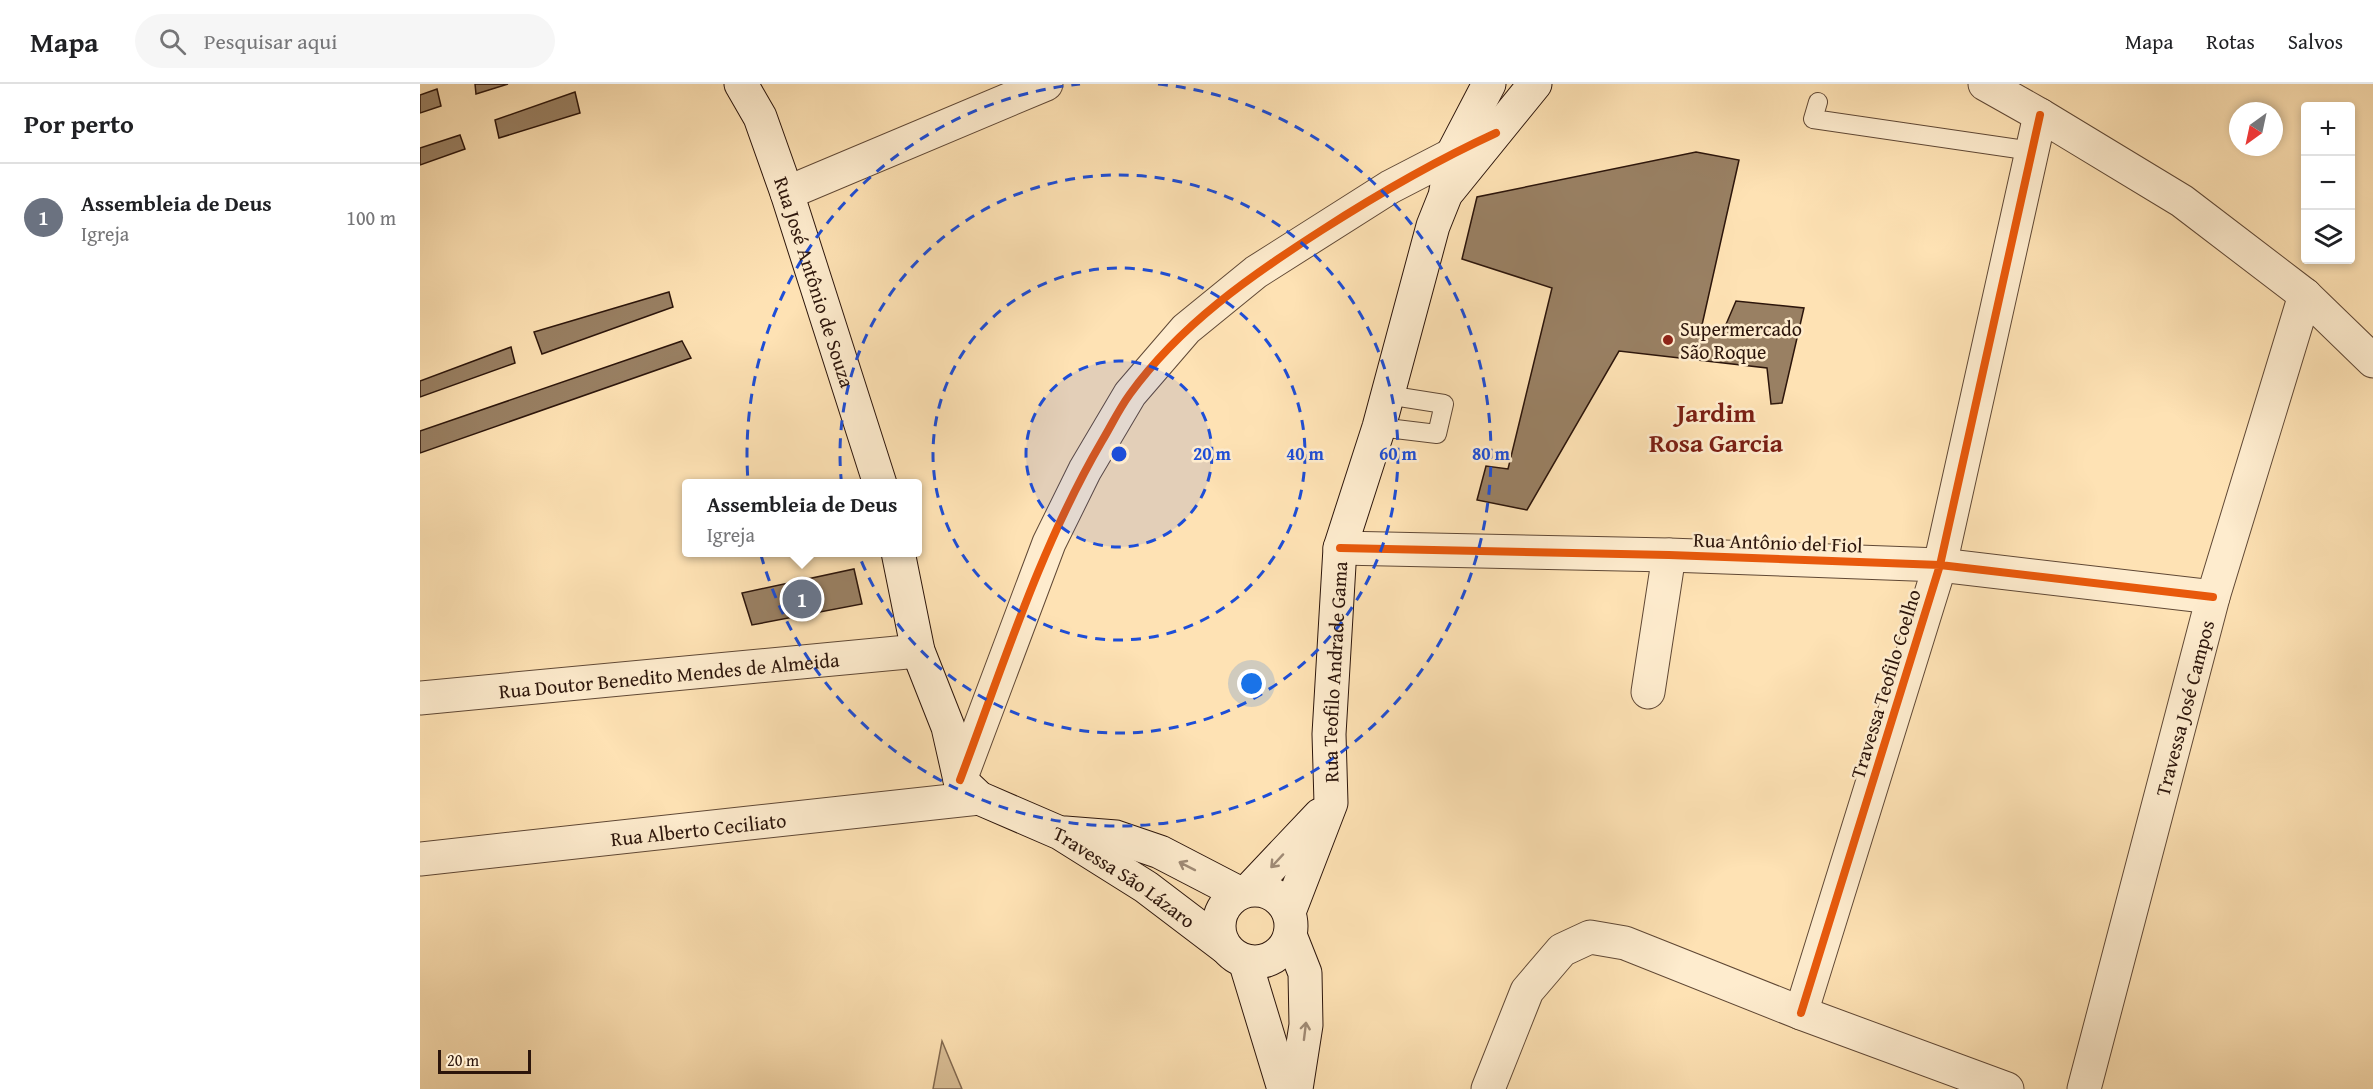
<!DOCTYPE html>
<html lang="pt">
<head>
<meta charset="utf-8">
<style>
	body { margin:0; font-family:"Gentium Book Plus",serif; background:#f6f6f6; color:#202124 }
	.controls { position:absolute; right:18px; top:18px; display:grid; overflow:hidden; border-radius:6px; box-shadow:0 3px 9px #0003 }
	.controls button { width:54px; height:54px; display:grid; place-items:center; padding:0; border:0; border-bottom:2px solid #e0e0e0; background:#fff; color:#202124; font:30px sans-serif }
	.compass { position:absolute; left:1809px; top:18px; width:54px; height:54px; border-radius:50%; background:#fff; box-shadow:0 3px 9px #0003; rotate:213deg }
	.scale { position:absolute; left:18px; bottom:15px; width:93px; box-sizing:border-box; padding-left:6px; border:3px solid #2c150b; border-top:0; font-size:16px; line-height:21px; white-space:nowrap; color:#2c150b; -webkit-text-stroke:4px #feecce; paint-order:stroke }
	.you { position:absolute; left:832px; top:600px; width:21px; height:21px; margin:-15px; border:4px solid #fff; border-radius:50%; background:#1a73e8; box-shadow:0 0 0 9px #1a73e833 }
	.badge { display:grid; place-items:center; width:39px; height:39px; border-radius:50%; background:#b45309; color:#fff; font-size:20px; font-weight:700 }
	.pin { position:absolute; translate:-50% -50%; border:3px solid #fff; box-shadow:0 2px 6px #0006 }
	.popup { position:absolute; left:262px; top:395px; width:240px; height:78px; box-sizing:border-box; display:grid; place-content:center; border-radius:6px; background:#fff; filter:drop-shadow(0 2px 4px #0005); font-size:20px; white-space:nowrap; color:#757577 }
	.popup b { font-size:22px; color:#202124 }
	.popup::after { content:''; position:absolute; left:50%; top:100%; margin-left:-12px; border:12px solid transparent; border-top-color:#fff }
	.list { margin:0; padding:0; list-style:none }
	h2 { display:flex; justify-content:space-between; align-items:center; height:78px; margin:0; padding:0 24px; font-size:26px }
	h2 small { font-size:20px; font-weight:400; color:#757577 }
	.list li { display:grid; grid-template-columns:39px 1fr auto; gap:18px; align-items:center; box-sizing:border-box; height:108px; padding:0 24px; border-top:2px solid #e0e0e0 }
	.list b { display:block; font-size:22px; white-space:nowrap }
	.list p { margin:0; font-size:20px; white-space:nowrap; color:#757577 }
	.list em { font-size:20px; font-style:normal; color:#757577 }
	.icon { flex:none; width:33px; height:33px; fill:none; stroke:currentColor; stroke-width:2; stroke-linecap:round; stroke-linejoin:round }
	.map { position:relative; flex:none; width:1953px; height:1005px; overflow:hidden }
	header { display:flex; align-items:center; gap:36px; box-sizing:border-box; height:84px; padding:0 30px; background:#fff; border-bottom:2px solid #e0e0e0 }
	header strong { font-size:28px }
	nav { display:flex; gap:33px; margin-inline-start:auto; font-size:21px }
	.search { width:420px; height:54px; background:#f6f6f6; display:flex; align-items:center; gap:15px; box-sizing:border-box; padding:0 21px; border-radius:33px; color:#757577; font-size:22px }
	main { display:flex }
	aside { flex:1; background:#fff }
	.map>svg:first-child { display:block }
	.green { fill:#dabf97; stroke:#836a51; stroke-width:1.5 }
	.building { fill:#998063; stroke:#2c150b; stroke-width:1.5 }
	.lines { fill:none; stroke-linecap:round; stroke-linejoin:round }
	.lane-casing { stroke:#604835; stroke-width:20 }
	.street-casing { stroke:#604835; stroke-width:35 }
	.secondary-casing { stroke:#2c150b; stroke-width:35 }
	.lane { stroke:#feecce; stroke-width:18 }
	.street { stroke:#feecce; stroke-width:33 }
	.secondary { stroke:#feecce; stroke-width:33 }
	.cycleway-casing { stroke:#feecce; stroke-width:11 }
	.cycleway { stroke:#e8590c; stroke-width:8 }
	.oneway { stroke:#a08b76 }
	.ring { fill:none; stroke:#1d4ed8; stroke-width:3; stroke-dasharray:10 8 }
	.poi-dot { fill:#8f2418; stroke:#feecce; stroke-width:2 }
	.labels { text-anchor:middle; dominant-baseline:central; stroke-width:5; stroke-linejoin:round; paint-order:stroke }
	.street-label { font-size:20px; fill:#2c150b; stroke:#feecce }
	.poi-label { font-size:20px; fill:#2c150b; stroke:#feecce; text-anchor:start }
	.district-label { font-size:26px; font-weight:bold; fill:#7a1f14; stroke:#feecce }
	.centre { fill:#1d4ed8; stroke:#feecce; stroke-width:3 }
	.ring-label { font-size:18px; text-anchor:middle; font-weight:bold; fill:#1d4ed8; stroke:#feecce; stroke-width:5; stroke-linejoin:round; paint-order:stroke }
</style>
</head>
<body>
<header>
<strong>Mapa</strong>
<div class="search"><svg class="icon" aria-label="search" viewBox="0 0 24 24"><circle cx="10" cy="10" r="6"/><path d="M15 15l6 6"/></svg>Pesquisar aqui</div>
<nav><a>Mapa</a><a>Rotas</a><a>Salvos</a></nav>
</header>
<main>
<aside>
<h2>Por perto<small></small></h2>
<ul class="list">
<li><span class="badge" style="background:#6b7280">1</span><div><b>Assembleia de Deus</b><p>Igreja</p></div><em>100 m</em></li>
</ul>
</aside>
<div class="map">
<svg width="1953" height="1005" viewBox="0 0 1953 1005">
	<rect width="100%" height="100%" fill="#fee2b4"/>
	<filter id="stains"><feTurbulence type="fractalNoise" baseFrequency=".00333" numOctaves="4"/><feColorMatrix values="0 0 0 0 .2 0 0 0 0 .09 0 0 0 0 .02 0 0 0 .5 -.17"/></filter>
	<radialGradient id="worn" r=".72"><stop offset=".6" stop-color="#630" stop-opacity="0"/><stop offset="1" stop-color="#630" stop-opacity=".3"/></radialGradient>
	<path class="green" d="M 522,957 L 542,1005 L 513,1005 Z"/>
	<path class="building" d="M 55,0 L 88,0 L 56,10 Z
		M 17,5 L 21,22 L 0,29 L 0,11 Z
		M 155,8 L 160,29 L 79,54 L 75,36 Z
		M 40,51 L 45,65 L 0,81 L 0,64 Z
		M 1276,68 L 1319,76 L 1282,241 L 1304,245 L 1316,217 L 1384,224 L 1362,319 L 1351,320 L 1347,284 L 1199,267 L 1107,426 L 1057,416 L 1066,382 L 1088,385 L 1132,204 L 1042,175 L 1057,113 Z
		M 249,208 L 253,223 L 122,270 L 114,248 Z
		M 262,257 L 271,274 L 0,369 L 0,347 Z
		M 91,263 L 95,279 L 0,313 L 0,297 Z
		M 434,485 L 442,520 L 332,541 L 322,509 Z"/>
	<g class="lines">
		<g class="lane-casing">
			<path id="lane" d="M 1398,18 L 1393,35 L 1612,67
				M 959,343 L 1017,350 L 1024,320 L 967,311"/>
		</g>
		<g class="street-casing">
			<g id="street">
				<path d="M 1565,0 L 1620,31 L 1762,117 L 1885,211 L 1953,277"/>
				<path d="M 367,109 L 626,0"/>
				<path d="M 920,464 L 1249,471 L 1520,481 L 1793,513"/>
				<path d="M 1228,608 L 1249,471"/>
				<path id="s1" d="M 0,614 L 498,567"/>
				<path d="M 540,696 L 629,459 L 665,386 L 710,310 L 766,245 L 836,188 L 970,103 L 1055,59"/>
				<path id="s2" d="M 0,775 L 559,714"/>
				<path d="M 1381,929 L 1520,481 L 1620,31"/>
				<path d="M 1068,1005 L 1107,907 L 1142,866 L 1170,853 L 1205,859 L 1381,929 L 1587,1005"/>
				<path id="s3" d="M 1664,1005 L 1793,513 L 1885,211"/>
			</g>
		</g>
		<g class="secondary-casing">
			<g id="secondary">
				<path id="s4" d="M 321,0 L 340,33 L 367,109 L 460,400"/>
				<path d="M 1029,106 L 1115,0"/>
				<path id="s5" d="M 478,468 L 498,567 L 528,643 L 540,696 L 559,714 L 640,749 L 726,803 L 805,863"/>
				<path d="M 645,749 L 696,753 L 740,768 L 819,809"/>
				<path d="M 830,805 L 900,731"/>
				<circle cx="835" cy="842" r="36"/>
				<path id="s6" d="M 869,828 L 911,719 L 909,650 L 920,464 L 959,343 L 1013,142 L 1025,112 L 1033,69 L 1069,0"/>
				<path d="M 870,851 L 885,889 L 886,941 L 876,1005"/>
				<path d="M 825,877 L 864,1005"/>
			</g>
		</g>
		<use href="#lane" class="lane"/>
		<use href="#street" class="street"/>
		<use href="#secondary" class="secondary"/>
		<g class="cycleway-casing">
			<path id="cycleway" d="M 920,464 L 1249,471 L 1520,481 L 1793,513
				M 540,696 C 583,582 620,463 682,357 C 691,342 699,325 710,310 C 760,241 830,192 902,146 C 958,110 1015,77 1076,49
				M 1381,929 L 1520,481 L 1620,31"/>
		</g>
		<use href="#cycleway" class="cycleway"/>
	</g>
	<defs><path id="oneway-shaft" d="M-6 0H5M1.5-3L5.5 0L1.5 3" fill="none" stroke-width="1.6" stroke-linecap="round" stroke-linejoin="round" transform="scale(1.5)"/></defs>
	<g class="oneway">
		<use href="#oneway-shaft" transform="translate(857 777) rotate(133)"/>
		<use href="#oneway-shaft" transform="translate(767 782) rotate(-153)"/>
		<use href="#oneway-shaft" transform="translate(885 947) rotate(-83)"/>
	</g>
	<circle cx="699" cy="370" r="93" fill="#1d4ed8" fill-opacity=".12"/>
	<g class="ring">
		<circle cx="699" cy="370" r="93"/>
		<circle cx="699" cy="370" r="186"/>
		<circle cx="699" cy="370" r="279"/>
		<path d="M738 0A372 372 0 1 1 660 0"/>
	</g>
	<circle class="poi-dot" cx="1248" cy="256" r="6"/>
	<g class="labels">
		<g class="street-label">
			<text stroke="none"><textPath href="#s4" startOffset="212">Rua José Antônio de Souza</textPath></text>
			<text transform="translate(1358 458) rotate(2)">Rua Antônio del Fiol</text>
			<text stroke="none"><textPath href="#s6" startOffset="248">Rua Teofilo Andrade Gama</textPath></text>
			<text stroke="none"><textPath href="#s1" startOffset="250">Rua Doutor Benedito Mendes de Almeida</textPath></text>
			<text transform="translate(1465 600) rotate(-73)">Travessa Teofilo Coelho</text>
			<text stroke="none"><textPath href="#s3" startOffset="394">Travessa José Campos</textPath></text>
			<text stroke="none"><textPath href="#s2" startOffset="280">Rua Alberto Ceciliato</textPath></text>
			<text stroke="none"><textPath href="#s5" startOffset="429">Travessa São Lázaro</textPath></text>
		</g>
		<g class="poi-label">
			<text x="1260" y="244">Supermercado<tspan x="1260" dy="23">São Roque</tspan></text>
		</g>
		<g class="district-label">
			<text x="1296" y="328">Jardim<tspan x="1296" dy="30">Rosa Garcia</tspan></text>
		</g>
	</g>
	<circle cx="699" cy="370" r="9" class="centre"/>
	<g class="ring-label">
		<text x="792" y="376">20 m</text>
		<text x="885" y="376">40 m</text>
		<text x="978" y="376">60 m</text>
		<text x="1071" y="376">80 m</text>
	</g>
	<rect width="100%" height="100%" filter="url(#stains)"/>
	<rect width="100%" height="100%" fill="url(#worn)"/>
</svg>
<div class="controls">
<button>+</button>
<button>−</button>
<button><svg class="icon" aria-label="layers" viewBox="0 0 24 24"><path d="M12 4l9 5-9 5-9-5zM3 14l9 5 9-5"/></svg></button>
</div>
<svg class="compass" viewBox="-18 -18 36 36"><path d="M0-13l5 13h-10z" fill="#e53935"/><path d="M0 13l5-13h-10z" fill="#757577"/></svg>
<div class="scale">20 m</div>
<div class="you"></div>
<div class="pin badge" style="left:382px;top:515px;background:#6b7280">1</div>
<div class="popup"><b>Assembleia de Deus</b>Igreja</div>
</div>
</main>
</body>
</html>
